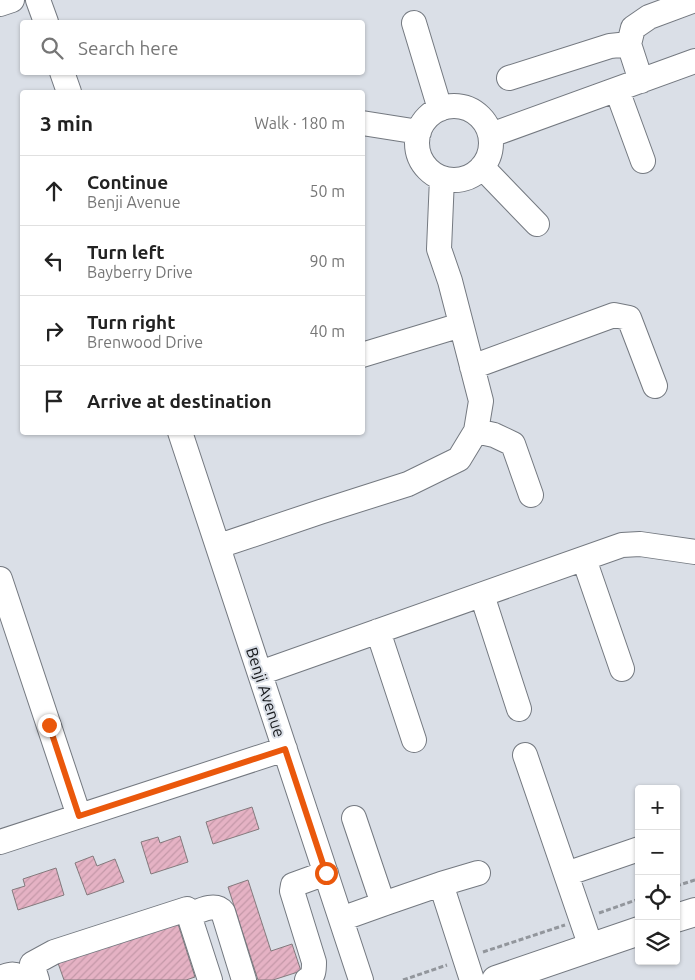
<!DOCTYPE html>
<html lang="en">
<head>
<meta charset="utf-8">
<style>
	body { margin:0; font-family:Ubuntu,sans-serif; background:#f6f6f6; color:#222 }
	.controls { position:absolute; right:15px; bottom:15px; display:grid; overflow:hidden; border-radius:5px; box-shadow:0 1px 4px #0004 }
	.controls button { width:45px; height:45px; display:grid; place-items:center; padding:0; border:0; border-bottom:1px solid #e0e0e0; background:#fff; color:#222; font:25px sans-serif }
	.stop { position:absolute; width:15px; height:15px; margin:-11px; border:4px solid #ea580c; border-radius:50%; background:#fff }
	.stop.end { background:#ea580c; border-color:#fff; box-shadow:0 1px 5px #0008 }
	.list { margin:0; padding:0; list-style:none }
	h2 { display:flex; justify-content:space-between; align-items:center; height:65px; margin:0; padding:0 20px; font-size:21px }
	h2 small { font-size:16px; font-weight:400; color:#767676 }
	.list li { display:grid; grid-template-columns:32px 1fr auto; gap:15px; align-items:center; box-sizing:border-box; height:70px; padding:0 20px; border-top:1px solid #e0e0e0 }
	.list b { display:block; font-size:19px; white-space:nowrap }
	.list p { margin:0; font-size:16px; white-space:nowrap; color:#767676 }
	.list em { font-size:16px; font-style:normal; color:#767676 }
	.icon { flex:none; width:28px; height:28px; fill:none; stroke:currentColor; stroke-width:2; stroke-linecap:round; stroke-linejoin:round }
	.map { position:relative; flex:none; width:695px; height:980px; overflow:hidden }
	.search { position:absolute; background:#fff; box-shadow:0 1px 4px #0004; left:20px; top:20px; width:345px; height:55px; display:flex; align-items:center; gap:12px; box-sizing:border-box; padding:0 18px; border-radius:5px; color:#767676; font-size:19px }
	.panel { position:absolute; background:#fff; box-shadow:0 1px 4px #0004; left:20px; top:90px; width:345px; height:345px; border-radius:5px }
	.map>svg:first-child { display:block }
	.building { fill:url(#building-hatch); stroke:#837a7d }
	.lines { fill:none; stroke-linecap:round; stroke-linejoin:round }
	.minor-casing { stroke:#747980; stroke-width:26 }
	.major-casing { stroke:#747980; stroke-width:30 }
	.path { stroke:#92969c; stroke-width:3; stroke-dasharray:5 2.5; stroke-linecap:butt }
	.minor { stroke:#fff; stroke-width:24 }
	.major { stroke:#fff; stroke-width:28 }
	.route { stroke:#ea580c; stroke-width:6 }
	.labels { text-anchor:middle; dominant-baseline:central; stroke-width:4; stroke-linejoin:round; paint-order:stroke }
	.street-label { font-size:16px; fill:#16181b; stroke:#dadfe7 }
</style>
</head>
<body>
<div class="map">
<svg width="695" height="980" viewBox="0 0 695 980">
	<defs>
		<pattern id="building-hatch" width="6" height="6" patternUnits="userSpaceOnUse" patternTransform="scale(1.25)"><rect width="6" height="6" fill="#e5b2c4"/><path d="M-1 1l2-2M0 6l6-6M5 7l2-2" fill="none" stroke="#c498a8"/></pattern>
	</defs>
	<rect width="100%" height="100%" fill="#dadfe7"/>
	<path class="building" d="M 252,807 L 259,829 L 213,844 L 206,822 Z
		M 180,836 L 188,862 L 151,874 L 141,842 L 158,837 L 160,843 Z
		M 93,856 L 97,866 L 115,859 L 124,882 L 87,895 L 75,863 Z
		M 56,868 L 64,895 L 18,910 L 12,890 L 25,886 L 23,879 Z
		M 248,880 L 271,951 L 292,944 L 301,971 L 273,980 L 258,980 L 228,887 Z
		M 178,924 L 195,977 L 186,980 L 64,980 L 58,963 Z"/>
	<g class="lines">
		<g class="minor-casing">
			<path id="minor" d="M 38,0 L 46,22
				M 0,4 L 12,0
				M 414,23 L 440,109
				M 62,72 L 69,92
				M 509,78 L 610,46 L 629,44
				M 641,81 L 629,44 L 633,28 L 649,17 L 695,0
				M 617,90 L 643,161
				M417 143a37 37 0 1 1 74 0a37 37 0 1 1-74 0Z
				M 362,123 L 419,132
				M 491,135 L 695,61
				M 482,167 L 537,224
				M 362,355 L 461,325
				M 472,367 L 614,315 L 629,318 L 655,386
				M 476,431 L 494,435 L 513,444 L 531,495
				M 180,432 L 361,980
				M 219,546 L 320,512 L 408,484 L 459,459 L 476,431 L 481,401 L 450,281 L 439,249 L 442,178
				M 584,559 L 622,669
				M 0,579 L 79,816
				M 482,595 L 519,709
				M 378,631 L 414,740
				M 260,673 L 622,545 L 640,544 L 695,552
				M 525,755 L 591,947
				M 354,818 L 383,904 L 441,884 L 472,980
				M 0,842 L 285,749
				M 566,874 L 639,849
				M 441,884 L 478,873
				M 189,915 C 199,911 215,902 223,912 L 244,980
				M 341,919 L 383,904
				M 0,978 C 8,975 16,971 21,980
				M 37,980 L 32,964 L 54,952 L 187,909 L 210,980
				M 307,980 C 314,976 314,970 314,962 L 292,891 L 293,885 L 326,873"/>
		</g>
		<g class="major-casing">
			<path id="major" d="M 676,918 L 695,912
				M 496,980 L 639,931"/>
		</g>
		<path class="path" d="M 676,886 L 695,880
			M 599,913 L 639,899
			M 483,952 L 565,925
			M 403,980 L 447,965"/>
		<use href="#minor" class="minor"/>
		<use href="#major" class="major"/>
	</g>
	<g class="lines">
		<path class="route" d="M 49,725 L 79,816 L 285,749 L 326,873"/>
	</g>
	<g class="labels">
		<g class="street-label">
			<text transform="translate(266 692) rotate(72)">Benji Avenue</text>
		</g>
	</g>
</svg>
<div class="controls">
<button>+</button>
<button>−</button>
<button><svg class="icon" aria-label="locate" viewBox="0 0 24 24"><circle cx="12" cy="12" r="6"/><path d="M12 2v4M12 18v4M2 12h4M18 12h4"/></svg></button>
<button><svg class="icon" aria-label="layers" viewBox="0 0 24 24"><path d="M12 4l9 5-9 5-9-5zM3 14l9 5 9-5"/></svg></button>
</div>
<div class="stop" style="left:326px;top:873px"></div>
<div class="stop end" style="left:49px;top:725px"></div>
<div class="search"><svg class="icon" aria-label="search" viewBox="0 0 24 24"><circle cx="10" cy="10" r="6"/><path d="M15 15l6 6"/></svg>Search here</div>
<section class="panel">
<h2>3 min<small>Walk · 180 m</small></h2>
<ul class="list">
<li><svg class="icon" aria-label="ahead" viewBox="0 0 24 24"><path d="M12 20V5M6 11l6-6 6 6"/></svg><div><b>Continue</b><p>Benji Avenue</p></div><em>50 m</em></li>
<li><svg class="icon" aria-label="left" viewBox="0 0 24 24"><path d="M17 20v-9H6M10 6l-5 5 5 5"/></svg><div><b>Turn left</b><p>Bayberry Drive</p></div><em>90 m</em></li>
<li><svg class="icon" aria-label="right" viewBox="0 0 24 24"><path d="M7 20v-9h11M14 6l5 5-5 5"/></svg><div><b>Turn right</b><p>Brenwood Drive</p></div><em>40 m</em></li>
<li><svg class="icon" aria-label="arrive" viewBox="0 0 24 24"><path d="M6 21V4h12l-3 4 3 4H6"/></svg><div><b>Arrive at destination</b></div></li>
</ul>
</section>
</div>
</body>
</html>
